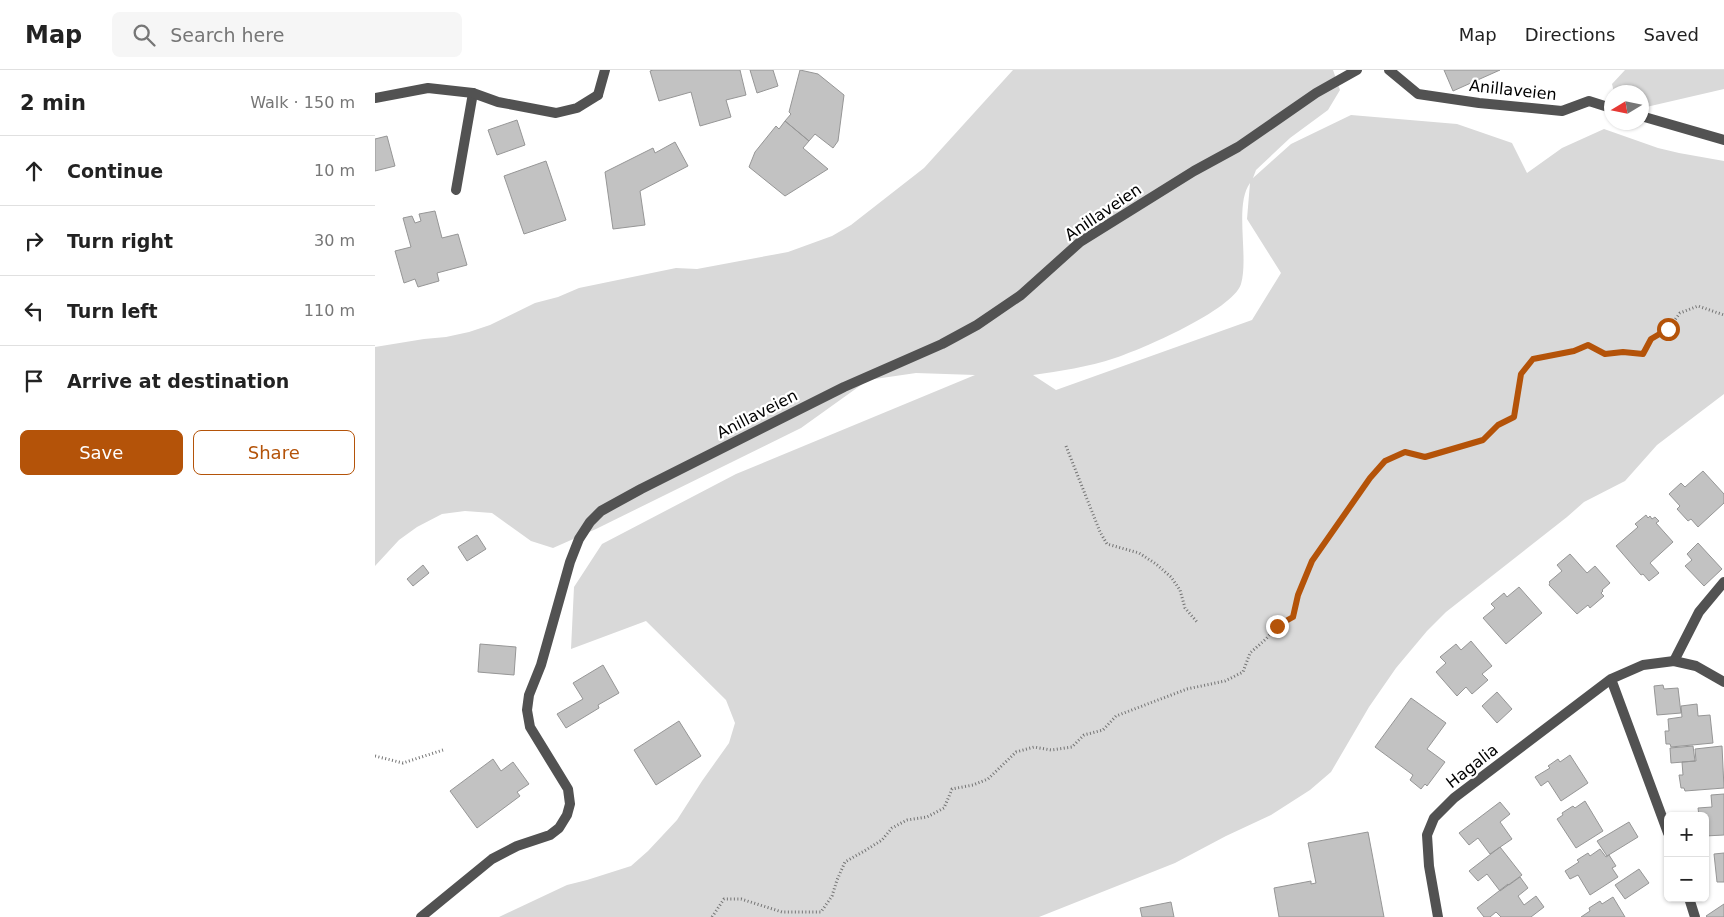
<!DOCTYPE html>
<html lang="en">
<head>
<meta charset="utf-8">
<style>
	body { margin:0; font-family:"DejaVu Sans",sans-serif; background:#f6f6f6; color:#222 }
	.controls { position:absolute; right:15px; bottom:15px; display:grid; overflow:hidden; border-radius:8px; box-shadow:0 1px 4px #0004 }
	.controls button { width:45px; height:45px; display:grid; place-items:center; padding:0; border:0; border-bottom:1px solid #e0e0e0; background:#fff; color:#222; font:25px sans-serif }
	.compass { position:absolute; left:1229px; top:15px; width:45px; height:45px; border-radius:50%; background:#fff; box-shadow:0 1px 4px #0004; rotate:260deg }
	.stop { position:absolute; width:15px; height:15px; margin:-11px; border:4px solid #b45309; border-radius:50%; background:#fff }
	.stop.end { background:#b45309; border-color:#fff; box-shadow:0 1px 5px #0008 }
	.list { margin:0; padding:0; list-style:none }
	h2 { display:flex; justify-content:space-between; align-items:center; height:65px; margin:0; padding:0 20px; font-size:21px }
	h2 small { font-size:16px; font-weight:400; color:#767676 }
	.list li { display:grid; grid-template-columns:32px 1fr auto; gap:15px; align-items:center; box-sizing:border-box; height:70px; padding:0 20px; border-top:1px solid #e0e0e0 }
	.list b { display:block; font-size:19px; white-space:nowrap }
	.list em { font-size:16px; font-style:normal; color:#767676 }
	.actions { display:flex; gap:10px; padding:15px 20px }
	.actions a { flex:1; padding:11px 0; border:1px solid #b45309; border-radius:8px; text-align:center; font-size:18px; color:#b45309 }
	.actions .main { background:#b45309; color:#fff }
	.icon { flex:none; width:28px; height:28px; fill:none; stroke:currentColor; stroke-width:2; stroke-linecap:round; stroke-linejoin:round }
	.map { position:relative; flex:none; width:1349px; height:847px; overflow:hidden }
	header { display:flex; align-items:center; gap:30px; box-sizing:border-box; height:70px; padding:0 25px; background:#fff; border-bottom:1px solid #e0e0e0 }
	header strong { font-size:24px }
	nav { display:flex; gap:28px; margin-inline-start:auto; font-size:18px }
	.search { width:350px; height:45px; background:#f6f6f6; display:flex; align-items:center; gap:12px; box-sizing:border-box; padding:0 18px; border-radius:8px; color:#767676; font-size:19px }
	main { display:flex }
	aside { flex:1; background:#fff }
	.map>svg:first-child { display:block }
	.green { fill:#d9d9d9; fill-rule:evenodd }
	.building { fill:#c2c2c2; stroke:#969696 }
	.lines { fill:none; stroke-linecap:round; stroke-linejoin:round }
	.path { stroke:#747474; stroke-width:3; stroke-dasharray:1 2.5; stroke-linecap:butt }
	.service { stroke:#525252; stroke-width:10 }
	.minor { stroke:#525252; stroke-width:10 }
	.route { stroke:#b45309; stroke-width:6 }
	.labels { text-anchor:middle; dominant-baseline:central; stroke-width:4.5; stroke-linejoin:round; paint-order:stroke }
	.street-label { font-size:16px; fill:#000; stroke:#fff }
</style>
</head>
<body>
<header>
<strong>Map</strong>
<div class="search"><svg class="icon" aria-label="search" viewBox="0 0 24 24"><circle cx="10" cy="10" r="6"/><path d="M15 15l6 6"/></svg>Search here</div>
<nav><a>Map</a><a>Directions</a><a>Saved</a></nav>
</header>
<main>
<aside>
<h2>2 min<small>Walk · 150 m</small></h2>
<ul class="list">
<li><svg class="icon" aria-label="ahead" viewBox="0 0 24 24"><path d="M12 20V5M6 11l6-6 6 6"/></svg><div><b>Continue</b></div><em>10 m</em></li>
<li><svg class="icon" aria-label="right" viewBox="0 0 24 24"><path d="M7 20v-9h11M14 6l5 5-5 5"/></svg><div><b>Turn right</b></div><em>30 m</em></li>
<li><svg class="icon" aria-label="left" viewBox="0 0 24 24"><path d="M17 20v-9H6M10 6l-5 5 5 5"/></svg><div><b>Turn left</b></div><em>110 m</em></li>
<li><svg class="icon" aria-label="arrive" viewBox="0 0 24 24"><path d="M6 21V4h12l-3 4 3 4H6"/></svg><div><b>Arrive at destination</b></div></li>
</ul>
<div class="actions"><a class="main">Save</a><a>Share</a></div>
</aside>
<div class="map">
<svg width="1349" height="847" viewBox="0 0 1349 847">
	<rect width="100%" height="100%" fill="#fff"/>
	<path class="green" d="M 638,0 L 958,0 L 965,20 L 953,40 L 915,68 L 881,100 L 878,108 L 916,74 L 976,45 L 1082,54 L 1137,73 L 1152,103 L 1187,78 L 1229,59 L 1283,78 L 1304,83 L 1349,91 L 1349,324 L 1282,375 L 1250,411 L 1209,432 L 1192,447 L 1071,542 L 1052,561 L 1021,598 L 994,637 L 956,702 L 935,720 L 896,745 L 851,766 L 800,793 L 664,847 L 124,847 L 192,815 L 212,810 L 256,796 L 273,781 L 302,750 L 327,711 L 354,673 L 360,653 L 351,630 L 271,551 L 196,579 L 199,517 L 227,474 L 361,404 L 600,305 L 541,303 L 493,310 L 426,358 L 221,459 L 178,478 L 156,471 L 117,443 L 90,441 L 67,444 L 42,457 L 24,470 L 0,496 L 0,277 L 49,269 L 71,267 L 94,262 L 115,255 L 160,233 L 183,227 L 204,218 L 301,198 L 322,199 L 413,182 L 457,166 L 476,155 L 549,98 ZM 875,113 L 872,149 L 906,203 L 877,250 L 681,320 L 658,305 C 685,301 713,297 740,288 C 765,280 858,240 866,214 C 874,186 859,135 875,113 Z
		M 1250,0 L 1349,0 L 1349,19 L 1267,38 L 1266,22 L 1239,22 L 1237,14 Z"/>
	<path class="building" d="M 278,0 L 365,0 L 371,25 L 351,30 L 356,47 L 325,56 L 316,22 L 284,31 L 275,1 Z
		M 375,0 L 398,0 L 403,16 L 382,23 Z
		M 425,0 L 443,4 L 469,25 L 463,71 L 458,78 L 440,64 L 434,71 L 410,51 L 416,44 L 414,42 Z
		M 1069,0 L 1125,0 L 1078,21 Z
		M 142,50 L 150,75 L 122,85 L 113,60 Z
		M 410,51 L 434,71 L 428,78 L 453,99 L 410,126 L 374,97 L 380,82 L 401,56 L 404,59 Z
		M 12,66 L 20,96 L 0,101 L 0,69 Z
		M 300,72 L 313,96 L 265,121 L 270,155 L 238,159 L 230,102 L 278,78 L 280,83 Z
		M 171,91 L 191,150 L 149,164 L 129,106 Z
		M 60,141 L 67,168 L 83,164 L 92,195 L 62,203 L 64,211 L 43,217 L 40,209 L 29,213 L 20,181 L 36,177 L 28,148 L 37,146 L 40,153 L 46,151 L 44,144 Z
		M 1328,401 L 1349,424 L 1349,433 L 1323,457 L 1316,449 L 1313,451 L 1302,439 L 1305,436 L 1294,424 L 1306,413 L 1310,417 Z
		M 1271,445 L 1273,448 L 1275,446 L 1277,449 L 1280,447 L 1284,451 L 1281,453 L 1298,472 L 1275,493 L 1284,503 L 1274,511 L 1268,504 L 1266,505 L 1241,476 L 1263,457 L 1260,454 Z
		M 102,465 L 111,479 L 92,491 L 83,477 Z
		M 1323,473 L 1347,499 L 1329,516 L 1310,496 L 1317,490 L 1312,484 Z
		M 1195,484 L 1212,503 L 1220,496 L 1235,513 L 1227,520 L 1228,521 L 1226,523 L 1229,526 L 1215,538 L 1213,535 L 1202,544 L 1174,515 L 1175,513 L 1174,512 L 1187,501 L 1182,495 Z
		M 48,495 L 54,503 L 38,516 L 32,509 Z
		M 1144,517 L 1167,543 L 1131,574 L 1108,548 L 1120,538 L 1116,534 L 1129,523 L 1132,527 Z
		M 1096,571 L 1117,596 L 1107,604 L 1113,610 L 1097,624 L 1091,617 L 1082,626 L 1061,602 L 1071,593 L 1065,587 L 1081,574 L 1086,580 Z
		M 105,574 L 141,577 L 139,605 L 103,602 Z
		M 228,595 L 244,623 L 223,635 L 224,638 L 191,658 L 182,644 L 208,629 L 198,613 Z
		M 1288,615 L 1289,619 L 1303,618 L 1306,643 L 1282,645 L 1279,616 Z
		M 1122,622 L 1137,639 L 1122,653 L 1107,636 Z
		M 1036,628 L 1071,653 L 1052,679 L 1070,692 L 1052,716 L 1050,714 L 1046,719 L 1035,710 L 1038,705 L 1000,677 Z
		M 1322,634 L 1323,646 L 1335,645 L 1338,673 L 1296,677 L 1295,674 L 1291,674 L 1290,661 L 1294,661 L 1293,649 L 1307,647 L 1306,636 Z
		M 304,651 L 326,686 L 281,715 L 259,680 Z
		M 1318,676 L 1320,691 L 1296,693 L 1295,678 Z
		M 1347,676 L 1349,718 L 1310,721 L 1309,718 L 1306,718 L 1304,705 L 1308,705 L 1307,692 L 1321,691 L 1320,679 Z
		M 1195,685 L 1213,713 L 1186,731 L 1173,711 L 1166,716 L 1160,707 L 1175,698 L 1173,696 L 1183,689 L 1185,692 Z
		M 118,689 L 126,701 L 138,692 L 154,714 L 142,722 L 145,726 L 102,758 L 75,721 Z
		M 1349,724 L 1349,765 L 1330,766 L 1330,746 L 1324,746 L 1323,738 L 1337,737 L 1336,725 Z
		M 1210,731 L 1228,761 L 1201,778 L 1182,749 L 1188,745 L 1187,743 L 1198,736 L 1200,738 Z
		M 1125,732 L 1135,744 L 1125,752 L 1137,769 L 1115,784 L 1103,768 L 1094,775 L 1084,763 Z
		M 1254,752 L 1263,767 L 1232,786 L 1222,771 Z
		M 993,762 L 1009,847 L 904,847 L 899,818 L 936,811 L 936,814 L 941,813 L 933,773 Z
		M 1125,777 L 1147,805 L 1125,821 L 1112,804 L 1103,811 L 1094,801 Z
		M 1225,779 L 1231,787 L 1234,785 L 1241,796 L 1237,798 L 1243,807 L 1215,825 L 1203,805 L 1195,809 L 1190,801 L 1204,792 L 1202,790 L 1213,783 L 1215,786 Z
		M 1349,783 L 1349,812 L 1342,812 L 1339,784 Z
		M 1264,799 L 1274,813 L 1250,829 L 1240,815 Z
		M 1145,807 L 1153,818 L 1143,826 L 1149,835 L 1161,826 L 1169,837 L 1156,847 L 1126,847 L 1121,842 L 1115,847 L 1109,847 L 1102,838 L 1133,814 L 1134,815 Z
		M 1238,827 L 1250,847 L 1206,847 L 1215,841 L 1214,838 L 1225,831 L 1227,834 Z
		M 796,832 L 799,847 L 767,847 L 765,838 Z
		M 1349,834 L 1349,847 L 1332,847 L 1331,846 Z"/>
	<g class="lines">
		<path class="path" d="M 691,376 L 725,462 L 732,474 L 764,483 L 781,494 L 796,507 L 805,520 L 810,538 L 822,552
			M 0,686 L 28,693 L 68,680
			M 337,847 L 349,829 L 366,829 L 407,842 L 446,842 L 457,826 L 462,810 L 470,792 L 491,780 L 507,770 L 517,758 L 532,750 L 552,747 L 569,738 L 577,719 L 598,715 L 613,709 L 641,682 L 659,677 L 676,680 L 697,677 L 709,665 L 728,660 L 741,646 L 812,619 L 850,611 L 868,602 L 875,583 L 891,569 L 902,556 L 918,547 L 923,525 L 937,491 L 995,408 L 1010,391 L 1030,382 L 1050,387 L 1108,370 L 1123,355 L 1139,347 L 1146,304 L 1158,289 L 1199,281 L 1213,275 L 1230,283 L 1248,282 L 1268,283 L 1276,269 L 1293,259 L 1305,243 L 1323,236 L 1349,245"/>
		<path class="service" d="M 223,25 L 230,0
			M 81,120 L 98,23
			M 1299,591 L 1324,542 L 1349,512"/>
		<path class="minor" d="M 1014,0 L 1043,24 L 1104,33 L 1187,41 L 1214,31 L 1236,38
			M 0,28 L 53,18 L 98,23 L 123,32 L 181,43 L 202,38 L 223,25
			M 1266,46 L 1349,70
			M 1236,609 L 1293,763
			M 1314,828 L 1320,847
			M 46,847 L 117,789 L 142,776 L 175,765 L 184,758 L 192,745 L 195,734 L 193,719 L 155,657 L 152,640 L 154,625 L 166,595 L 195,492 L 204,469 L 215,452 L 226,441 L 266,419 L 469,317 L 567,274 L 602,255 L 646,225 L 705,172 L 819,101 L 863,77 L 941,23 L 982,0
			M 1063,847 L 1054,796 L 1052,765 L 1059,748 L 1079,728 L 1236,609 L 1268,595 L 1299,591 L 1321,596 L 1349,612"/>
	</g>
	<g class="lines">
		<path class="route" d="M 902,556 L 918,547 L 923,525 L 937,491 L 995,408 L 1010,391 L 1030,382 L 1050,387 L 1108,370 L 1123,355 L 1139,347 L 1146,304 L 1158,289 L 1199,281 L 1213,275 L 1230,284 L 1248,282 L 1268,284 L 1276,269 L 1293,259"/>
	</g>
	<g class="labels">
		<g class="street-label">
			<text transform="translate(1138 20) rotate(6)">Anillaveien</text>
			<text transform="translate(728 142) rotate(-34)">Anillaveien</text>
			<text transform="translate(382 344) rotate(-27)">Anillaveien</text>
			<text transform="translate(1097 696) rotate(-38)">Hagalia</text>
		</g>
	</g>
</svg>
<div class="controls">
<button>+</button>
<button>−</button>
</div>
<svg class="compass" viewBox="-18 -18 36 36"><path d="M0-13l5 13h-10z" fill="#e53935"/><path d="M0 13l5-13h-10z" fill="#767676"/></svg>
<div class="stop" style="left:1293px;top:259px"></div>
<div class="stop end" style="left:902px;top:556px"></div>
</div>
</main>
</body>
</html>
